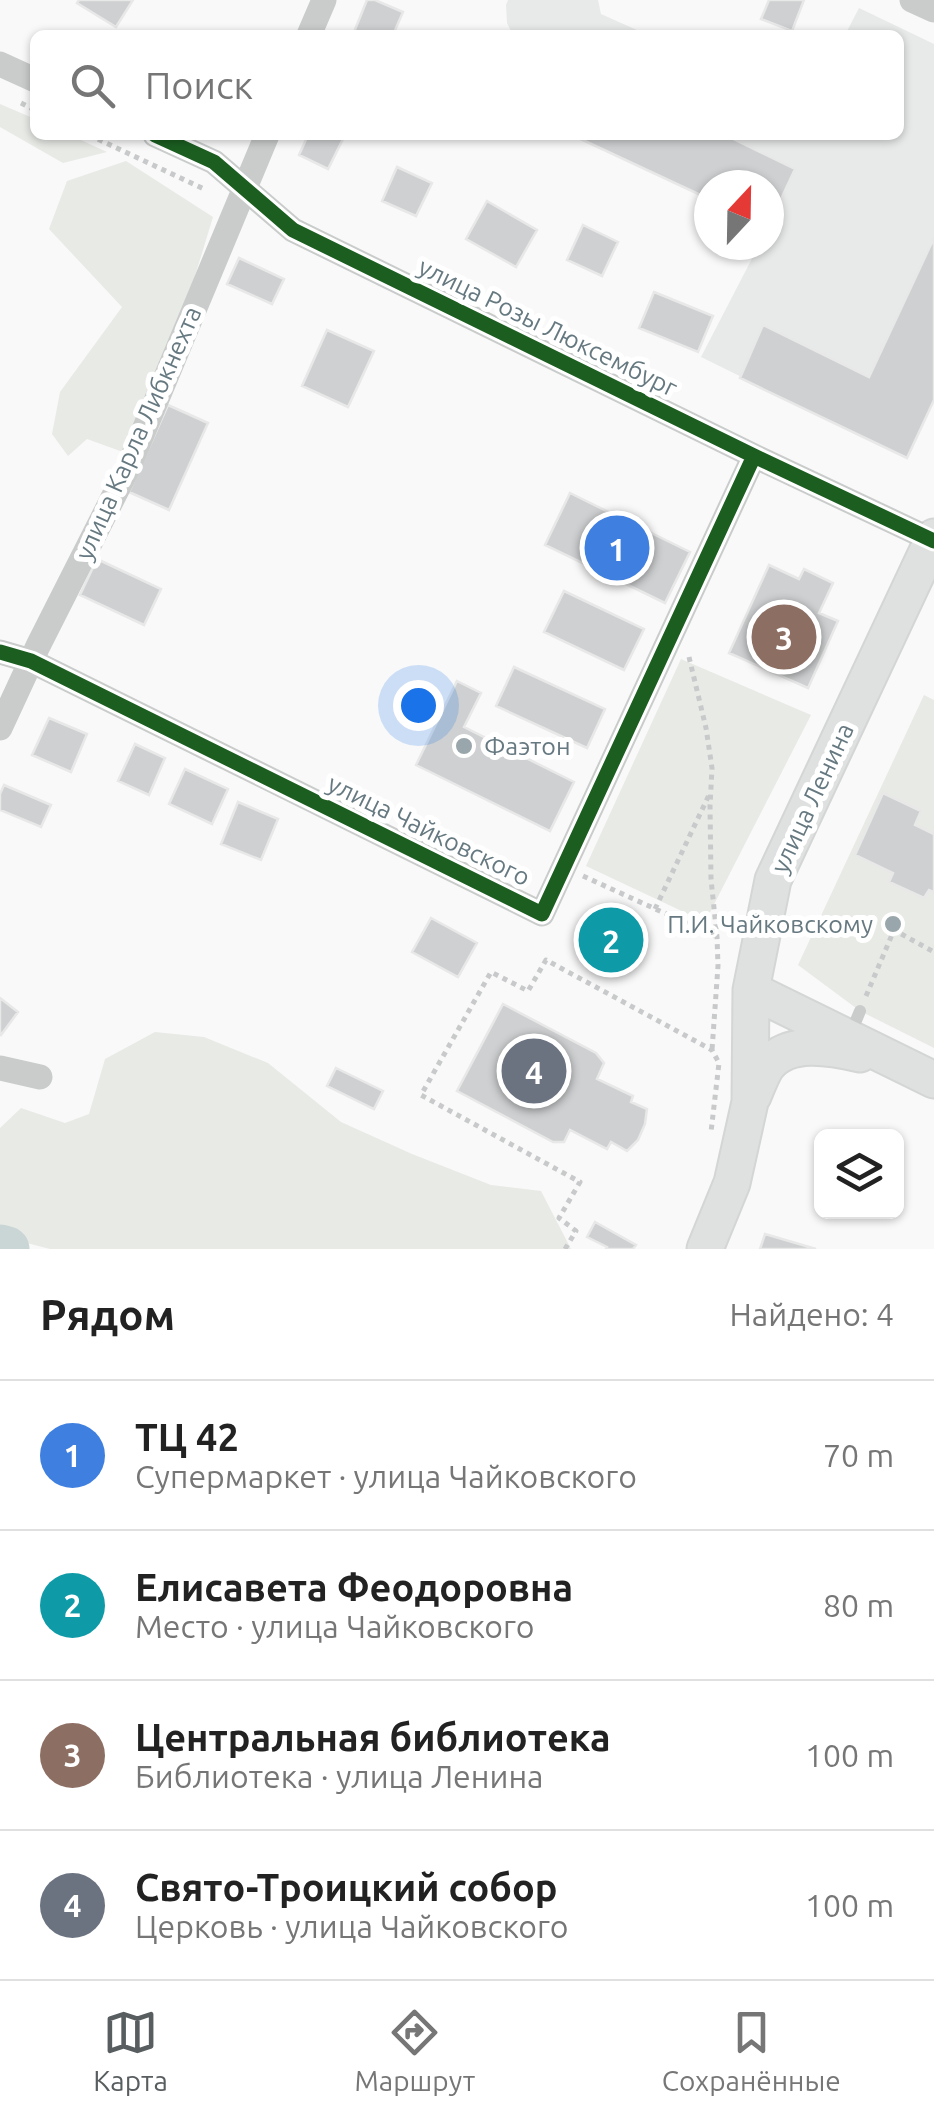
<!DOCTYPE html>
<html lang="ru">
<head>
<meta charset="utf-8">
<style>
	body { margin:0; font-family:Ubuntu,sans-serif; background:#f6f6f6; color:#222 }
	.controls { position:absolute; right:30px; bottom:30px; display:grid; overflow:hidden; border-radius:15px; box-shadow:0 2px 8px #0004 }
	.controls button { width:90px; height:90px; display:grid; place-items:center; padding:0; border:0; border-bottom:2px solid #e0e0e0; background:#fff; color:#222; font:50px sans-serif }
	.compass { position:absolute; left:694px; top:170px; width:90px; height:90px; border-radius:50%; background:#fff; box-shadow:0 2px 8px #0004; rotate:22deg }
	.you { position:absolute; left:418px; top:705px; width:35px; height:35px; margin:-25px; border:8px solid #fff; border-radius:50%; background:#1a73e8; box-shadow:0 0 0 15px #1a73e833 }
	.badge { display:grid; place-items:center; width:65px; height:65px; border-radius:50%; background:#585d60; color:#fff; font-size:32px; font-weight:700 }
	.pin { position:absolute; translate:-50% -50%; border:5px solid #fff; box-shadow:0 2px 10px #0006 }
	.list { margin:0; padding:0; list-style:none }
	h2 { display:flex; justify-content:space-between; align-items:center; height:130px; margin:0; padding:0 40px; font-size:42px }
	h2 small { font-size:32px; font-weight:400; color:#767676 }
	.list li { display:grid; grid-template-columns:65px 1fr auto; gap:30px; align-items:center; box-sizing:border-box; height:150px; padding:0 40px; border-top:2px solid #e0e0e0 }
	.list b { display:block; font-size:38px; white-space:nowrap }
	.list p { margin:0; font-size:32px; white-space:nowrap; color:#767676 }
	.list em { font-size:32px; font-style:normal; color:#767676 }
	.icon { flex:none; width:55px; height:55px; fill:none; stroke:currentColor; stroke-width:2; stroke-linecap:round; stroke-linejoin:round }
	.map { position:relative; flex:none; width:934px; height:1249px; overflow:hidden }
	.search { position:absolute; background:#fff; box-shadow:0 2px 8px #0004; left:30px; right:30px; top:30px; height:110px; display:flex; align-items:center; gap:25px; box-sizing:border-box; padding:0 35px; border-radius:15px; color:#767676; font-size:38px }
	.sheet { height:730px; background:#fff }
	nav { display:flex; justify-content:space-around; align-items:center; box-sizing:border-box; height:140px; border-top:2px solid #e0e0e0; background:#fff; font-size:28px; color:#767676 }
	nav a { display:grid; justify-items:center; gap:5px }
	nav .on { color:#585d60 }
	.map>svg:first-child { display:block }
	.built { fill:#e8e9e9 }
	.green { fill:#e8eae6 }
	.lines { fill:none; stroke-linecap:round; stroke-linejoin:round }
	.river { stroke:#cad5d6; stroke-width:45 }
	.building { fill:#ced0d1; stroke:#e8e8e8; stroke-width:2.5 }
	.secondary-casing { stroke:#d4d5d5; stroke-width:39 }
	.path { stroke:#c8c9ca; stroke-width:5; stroke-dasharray:5 5; stroke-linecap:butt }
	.lane { stroke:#cacccc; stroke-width:12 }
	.street { stroke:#cacccc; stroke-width:25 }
	.secondary { stroke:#dfe0e0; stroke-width:35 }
	.cycleway-casing { stroke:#fff; stroke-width:21 }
	.cycleway { stroke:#1b5e20; stroke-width:15 }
	.poi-dot { fill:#99a6ab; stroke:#fff; stroke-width:4 }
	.labels { text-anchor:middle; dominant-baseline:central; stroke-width:10; stroke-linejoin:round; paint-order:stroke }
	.street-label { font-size:25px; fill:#667981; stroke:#fff }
	.poi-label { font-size:25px; fill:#667981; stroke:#fff; text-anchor:start }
</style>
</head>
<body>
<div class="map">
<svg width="934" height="1249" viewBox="0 0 934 1249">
	<rect width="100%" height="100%" fill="#f9f9f9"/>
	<path class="built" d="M 508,0 L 598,0 L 601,14 L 648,35 L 513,35 L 507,23 L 506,5 Z
		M 859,8 L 934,44 L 934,400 L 907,458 L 701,357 L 759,245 L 769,245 L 769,185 L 709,185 L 709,199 L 572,135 L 899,135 L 899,35 L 845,35 Z"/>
	<path class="green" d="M 0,104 L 35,119 L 35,135 L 70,135 L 107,152 L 63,163 L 0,127 Z
		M 126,161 L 213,217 L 184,312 L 123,452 L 87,439 L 68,456 L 52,434 L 60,392 L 122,307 L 49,229 L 67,181 Z
		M 681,659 L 811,715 L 705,922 L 586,866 Z
		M 924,695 L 934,700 L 934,1048 L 860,1011 L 798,965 Z
		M 155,1032 L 204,1037 L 268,1063 L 341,1122 L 412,1154 L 491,1185 L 541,1191 L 571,1249 L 50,1249 L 0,1236 L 0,1128 L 21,1108 L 65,1123 L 89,1114 L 105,1059 Z"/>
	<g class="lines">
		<path class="river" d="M 0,1247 L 7,1249"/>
	</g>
	<path class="building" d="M 79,0 L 133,0 L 116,27 L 77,3 Z
		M 367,0 L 375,0 L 403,12 L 393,35 L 362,35 L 354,32 Z
		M 769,0 L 804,0 L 792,31 L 761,19 Z
		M 308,135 L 345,135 L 328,169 L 299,155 Z
		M 572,135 L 725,135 L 795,169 L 769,225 L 769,185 L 709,185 L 709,199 Z
		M 397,167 L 432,183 L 416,216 L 382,201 Z
		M 487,201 L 537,230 L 516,267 L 466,239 Z
		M 583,225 L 618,242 L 602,276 L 567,260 Z
		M 934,238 L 934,400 L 907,458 L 740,378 L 763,325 L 869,377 Z
		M 239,258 L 284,279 L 272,304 L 227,284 Z
		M 654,292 L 713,316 L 698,352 L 639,328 Z
		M 327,330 L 374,351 L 348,407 L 302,386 Z
		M 168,405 L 208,423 L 169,510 L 129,492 Z
		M 570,493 L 690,552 L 665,603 L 545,545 Z
		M 97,559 L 161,589 L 144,625 L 80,595 Z
		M 769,565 L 799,579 L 804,569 L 833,583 L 819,613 L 838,621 L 808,688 L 729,653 Z
		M 564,591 L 644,629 L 624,670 L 544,632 Z
		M 514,667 L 605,709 L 587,748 L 496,706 Z
		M 457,681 L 481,693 L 464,727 L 574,782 L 550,831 L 416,765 Z
		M 49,718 L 87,734 L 71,772 L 32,755 Z
		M 135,744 L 165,758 L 149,795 L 118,781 Z
		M 185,769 L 228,789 L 212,824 L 169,804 Z
		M 4,785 L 51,805 L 41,827 L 0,810 L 0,794 Z
		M 883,793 L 921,811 L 915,825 L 934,834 L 934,892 L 929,890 L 924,898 L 889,882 L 893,873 L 855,855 Z
		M 238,802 L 278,819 L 261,860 L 221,844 Z
		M 431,918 L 477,943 L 458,977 L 412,952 Z
		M 0,998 L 18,1012 L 1,1035 L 0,1034 Z
		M 503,1004 L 596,1053 L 604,1063 L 597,1079 L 633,1096 L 631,1102 L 647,1109 L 645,1124 L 638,1140 L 627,1151 L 611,1142 L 607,1149 L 570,1130 L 564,1142 L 553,1142 L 457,1091 Z
		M 336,1068 L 383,1091 L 374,1109 L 327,1086 Z
		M 595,1222 L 636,1245 L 633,1249 L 606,1249 L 607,1247 L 587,1237 Z
		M 765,1234 L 816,1249 L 760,1249 Z"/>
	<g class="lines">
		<g class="secondary-casing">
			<path id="secondary" d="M 751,990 L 934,1080
				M 753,1096 C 757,1087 761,1075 767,1066 C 788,1039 830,1047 860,1054
				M 705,1249 L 732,1183 L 750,1102 L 751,990 L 773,880 L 934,537"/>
		</g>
		<path class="path" d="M 21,103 L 35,110
			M 89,135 L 204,189
			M 689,657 L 706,728 L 712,768 L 710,806 L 711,879 L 717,937 L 718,966 L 712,1050
			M 583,876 L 717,937
			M 655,909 L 709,795
			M 866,996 L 894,930 L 934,952
			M 565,1249 L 576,1231 L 559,1218 L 580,1182 L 421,1095 L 491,972 L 528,991 L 546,960 L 712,1050 L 719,1063 L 711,1132"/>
		<path class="lane" d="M 850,1035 L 860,1011"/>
		<path class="street" d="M 912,0 L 934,10
			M 309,35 L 324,0
			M 0,64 L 35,80
			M 155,135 L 214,162 L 293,230 L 754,456 L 934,541
			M 0,652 L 31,661 L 542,914 L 754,456
			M 0,728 L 38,646 L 129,466 L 267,135
			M 0,1068 L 40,1077"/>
		<use href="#secondary" class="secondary"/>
		<g class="cycleway-casing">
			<path id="cycleway" d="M 155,135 L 214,162 L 293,230 L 754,456 L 934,541
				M 0,652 L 31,661 L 542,914 L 754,456"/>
		</g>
		<use href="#cycleway" class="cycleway"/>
	</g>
	<g class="poi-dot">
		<circle cx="464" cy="746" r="10"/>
		<circle cx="893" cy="924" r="10"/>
	</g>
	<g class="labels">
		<g class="street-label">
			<text transform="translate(548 327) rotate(26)">улица Розы Люксембург</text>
			<text transform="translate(138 433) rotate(-66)">улица Карла Либкнехта</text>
			<text transform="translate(812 798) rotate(-65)">улица Ленина</text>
			<text transform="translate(429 830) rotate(26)">улица Чайковского</text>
		</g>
		<g class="poi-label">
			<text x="484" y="746">Фаэтон</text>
			<text x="873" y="924" text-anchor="end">П.И. Чайковскому</text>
		</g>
	</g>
</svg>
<div class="controls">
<button><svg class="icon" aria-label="layers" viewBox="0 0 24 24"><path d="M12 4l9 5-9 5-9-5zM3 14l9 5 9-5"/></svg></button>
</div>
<svg class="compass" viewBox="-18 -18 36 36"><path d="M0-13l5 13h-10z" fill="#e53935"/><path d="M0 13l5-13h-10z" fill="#767676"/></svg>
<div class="you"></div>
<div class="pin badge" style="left:617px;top:548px;background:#3f7fe0">1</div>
<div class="pin badge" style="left:611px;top:940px;background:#0f9aa8">2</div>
<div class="pin badge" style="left:784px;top:637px;background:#8d6e63">3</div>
<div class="pin badge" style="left:534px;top:1071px;background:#6b7280">4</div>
<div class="search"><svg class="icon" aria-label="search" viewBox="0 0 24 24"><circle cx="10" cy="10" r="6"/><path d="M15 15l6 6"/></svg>Поиск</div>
</div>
<section class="sheet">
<h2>Рядом<small>Найдено: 4</small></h2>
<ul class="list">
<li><span class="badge" style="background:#3f7fe0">1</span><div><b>ТЦ 42</b><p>Супермаркет · улица Чайковского</p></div><em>70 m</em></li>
<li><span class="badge" style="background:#0f9aa8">2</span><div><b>Елисавета Феодоровна</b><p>Место · улица Чайковского</p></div><em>80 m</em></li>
<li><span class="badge" style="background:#8d6e63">3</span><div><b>Центральная библиотека</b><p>Библиотека · улица Ленина</p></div><em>100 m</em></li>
<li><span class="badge" style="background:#6b7280">4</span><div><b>Свято-Троицкий собор</b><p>Церковь · улица Чайковского</p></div><em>100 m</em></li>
</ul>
</section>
<nav>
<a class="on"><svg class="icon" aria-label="map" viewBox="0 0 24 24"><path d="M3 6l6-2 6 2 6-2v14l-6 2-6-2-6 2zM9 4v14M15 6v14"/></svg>Карта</a>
<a><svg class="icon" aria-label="directions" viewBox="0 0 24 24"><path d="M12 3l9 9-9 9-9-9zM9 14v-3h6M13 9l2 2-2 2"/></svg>Маршрут</a>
<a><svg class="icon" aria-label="saved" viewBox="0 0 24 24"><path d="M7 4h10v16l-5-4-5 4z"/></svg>Сохранённые</a>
</nav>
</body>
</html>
